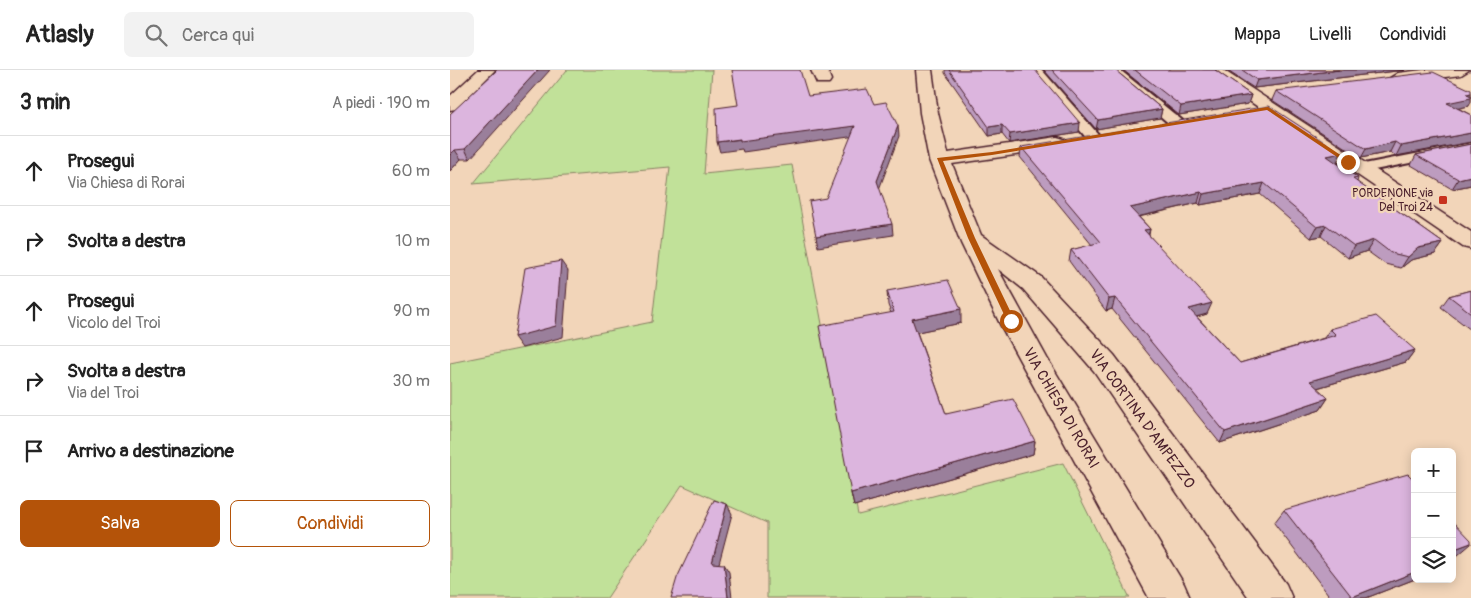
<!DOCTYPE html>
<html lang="it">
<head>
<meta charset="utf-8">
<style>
	body { margin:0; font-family:Pangolin,sans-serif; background:#f2f2f2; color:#222 }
	.controls { position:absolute; right:15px; bottom:15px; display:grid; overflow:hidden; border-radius:8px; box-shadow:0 2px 12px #0003 }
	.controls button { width:45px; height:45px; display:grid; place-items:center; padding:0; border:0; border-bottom:1px solid #e0e0e0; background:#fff; color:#222; font:25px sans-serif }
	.stop { position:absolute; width:15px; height:15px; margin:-11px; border:4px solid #b45309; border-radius:50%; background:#fff }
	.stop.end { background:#b45309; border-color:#fff; box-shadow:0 1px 5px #0008 }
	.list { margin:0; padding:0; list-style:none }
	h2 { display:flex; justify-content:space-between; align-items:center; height:65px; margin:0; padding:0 20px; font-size:21px }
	h2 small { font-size:16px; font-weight:400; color:#767676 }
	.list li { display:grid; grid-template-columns:32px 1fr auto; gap:15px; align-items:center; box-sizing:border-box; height:70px; padding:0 20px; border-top:1px solid #e0e0e0 }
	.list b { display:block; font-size:19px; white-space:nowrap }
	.list p { margin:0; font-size:16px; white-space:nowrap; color:#767676 }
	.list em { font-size:16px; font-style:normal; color:#767676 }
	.actions { display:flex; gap:10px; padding:15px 20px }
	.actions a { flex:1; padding:11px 0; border:1px solid #b45309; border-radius:8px; text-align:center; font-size:18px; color:#b45309 }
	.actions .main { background:#b45309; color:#fff }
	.icon { flex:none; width:28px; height:28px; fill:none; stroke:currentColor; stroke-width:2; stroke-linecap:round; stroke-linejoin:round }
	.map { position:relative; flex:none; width:1021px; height:528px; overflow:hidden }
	header { display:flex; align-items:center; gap:30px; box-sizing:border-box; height:70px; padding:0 25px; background:#fff; border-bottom:1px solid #e0e0e0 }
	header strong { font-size:24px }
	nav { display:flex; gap:28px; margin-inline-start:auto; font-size:18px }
	.search { width:350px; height:45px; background:#f2f2f2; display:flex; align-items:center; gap:12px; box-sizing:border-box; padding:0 18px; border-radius:8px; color:#767676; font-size:19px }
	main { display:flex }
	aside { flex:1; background:#fff }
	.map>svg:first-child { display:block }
	.green { fill:#c1e199; stroke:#868062 }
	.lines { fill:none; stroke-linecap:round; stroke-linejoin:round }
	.lane-casing { stroke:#4a1f2b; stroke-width:4 }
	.street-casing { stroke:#4a1f2b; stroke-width:3 }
	.lane { fill:#f2d5b9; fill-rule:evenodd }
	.street { fill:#f2d5b9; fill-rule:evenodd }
	.wall { fill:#bd9cbf; stroke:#4a1f2b }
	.shaded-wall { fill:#9a7f9b; stroke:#4a1f2b }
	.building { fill:#dcb5de; stroke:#4a1f2b }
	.route { fill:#b45309 }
	.poi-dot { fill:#c8321e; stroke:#f2d5b9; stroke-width:2 }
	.labels { text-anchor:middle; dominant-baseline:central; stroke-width:4.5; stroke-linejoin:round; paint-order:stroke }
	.far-poi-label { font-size:12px; fill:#4a1f2b; stroke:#f2d5b9; text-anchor:end }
	.street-label { font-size:15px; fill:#4a1f2b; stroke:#f2d5b9 }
</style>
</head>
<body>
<header>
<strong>Atlasly</strong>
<div class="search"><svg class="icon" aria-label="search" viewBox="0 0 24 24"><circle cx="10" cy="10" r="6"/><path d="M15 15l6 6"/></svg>Cerca qui</div>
<nav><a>Mappa</a><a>Livelli</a><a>Condividi</a></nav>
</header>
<main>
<aside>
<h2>3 min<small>A piedi · 190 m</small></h2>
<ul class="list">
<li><svg class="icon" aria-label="ahead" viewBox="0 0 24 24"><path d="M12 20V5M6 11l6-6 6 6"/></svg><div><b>Prosegui</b><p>Via Chiesa di Rorai</p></div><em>60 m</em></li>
<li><svg class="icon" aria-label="right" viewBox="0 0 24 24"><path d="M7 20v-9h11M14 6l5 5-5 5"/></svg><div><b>Svolta a destra</b></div><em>10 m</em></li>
<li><svg class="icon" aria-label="ahead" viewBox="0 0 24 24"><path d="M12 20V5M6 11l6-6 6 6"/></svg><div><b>Prosegui</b><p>Vicolo del Troi</p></div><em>90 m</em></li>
<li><svg class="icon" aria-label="right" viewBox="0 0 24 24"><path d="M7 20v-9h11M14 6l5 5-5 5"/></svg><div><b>Svolta a destra</b><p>Via del Troi</p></div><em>30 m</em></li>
<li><svg class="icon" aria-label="arrive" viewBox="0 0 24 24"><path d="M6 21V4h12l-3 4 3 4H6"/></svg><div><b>Arrivo a destinazione</b></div></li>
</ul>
<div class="actions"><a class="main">Salva</a><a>Condividi</a></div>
</aside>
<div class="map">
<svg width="1021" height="528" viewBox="0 0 1021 528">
	<rect width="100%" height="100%" fill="#f2d5b9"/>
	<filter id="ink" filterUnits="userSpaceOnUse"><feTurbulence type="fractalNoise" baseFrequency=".02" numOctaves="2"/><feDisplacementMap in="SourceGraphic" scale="10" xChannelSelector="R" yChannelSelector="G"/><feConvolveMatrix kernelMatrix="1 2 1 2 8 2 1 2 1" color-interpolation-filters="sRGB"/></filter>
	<g filter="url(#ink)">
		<path class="green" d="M 117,0 L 262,0 L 254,104 L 342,95 L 408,445 L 613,393 L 680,528 L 317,528 L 317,453 L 232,415 L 157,528 L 0,528 L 0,293 L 202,252 L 220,97 L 23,114 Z"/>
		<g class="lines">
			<g class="lane-casing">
				<path id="lane" d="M 580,0 L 592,0 L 648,64 L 650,67 L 648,70 L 638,70 Z
					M 657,0 L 670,0 L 733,51 L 735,54 L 733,57 L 723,57 Z
					M 1021,73 L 1021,81 L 909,103 L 902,99 L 909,95 Z"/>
			</g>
			<g class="street-casing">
				<path id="street" d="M 28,0 L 45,0 L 6,39 L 0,40 L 0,26 Z
					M 361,0 L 377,0 L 381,10 L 379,13 L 367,13 Z
					M 466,0 L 482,0 L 488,43 L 498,83 L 607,67 L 614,69 L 617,73 L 614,77 L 607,79 L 502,94 L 531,165 L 591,207 L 664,285 L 836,514 L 842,528 L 799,528 L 644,301 L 573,219 L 548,199 L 597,288 L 734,514 L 740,528 L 699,528 L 551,256 L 511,173 L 479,90 L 470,43 Z
					M 754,0 L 773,0 L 1021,162 L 1021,179 L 1013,177 Z
					M 973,0 L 1019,0 L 1011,5 L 948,13 L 940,8 L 948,3 Z"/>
			</g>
			<use href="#lane" class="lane"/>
			<use href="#street" class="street"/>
		</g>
		<path class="wall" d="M 495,0 L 585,0 L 629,62 L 559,73 L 552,64 L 539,66 L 495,3 Z
			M 594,0 L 665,0 L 712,39 L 710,48 L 646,59 Z
			M 673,0 L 765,0 L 801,25 L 798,34 L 729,45 Z
			M 776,0 L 955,0 L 804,18 Z
			M 826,21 L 1019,36 L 1008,38 L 1021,45 L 1021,72 L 946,86 L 940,82 L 911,88 L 822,30 Z
			M 0,44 L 20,89 L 11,89 L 0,101 Z
			M 1021,74 L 1021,115 L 1002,119 L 961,95 L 966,85 Z
			M 571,77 L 887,93 L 908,108 L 907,112 L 993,173 L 985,184 L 961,190 L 951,198 L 935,194 L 917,181 L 898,188 L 871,166 L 861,168 L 810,124 L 750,135 L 748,133 L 689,147 L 700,159 L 699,165 L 757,244 L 747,247 L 790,293 L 874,268 L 880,259 L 965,280 L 956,292 L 867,318 L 878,328 L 870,340 L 770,373 L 662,239 L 656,241 L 619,191 L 621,180 L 642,175 L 570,87 Z
			M 1021,220 L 1021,260 L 991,237 L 999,226 Z
			M 437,221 L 511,253 L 467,262 L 496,344 L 585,371 L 583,384 L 404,436 L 401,423 L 441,243 L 438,235 Z
			M 834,440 L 965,509 L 916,528 L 881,528 L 824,453 Z"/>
		<path class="shaded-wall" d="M 88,0 L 100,0 L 20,89 L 15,79 Z
			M 889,0 L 955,0 L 804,18 L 807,10 Z
			M 1021,23 L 1021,32 L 1019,36 L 991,42 L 997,33 Z
			M 801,25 L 798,34 L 729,45 L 731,36 Z
			M 712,39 L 710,48 L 646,59 L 648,50 Z
			M 630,53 L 629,62 L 559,73 L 560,64 Z
			M 552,55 L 552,64 L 539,66 L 539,57 Z
			M 405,56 L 406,66 L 293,82 L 292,79 L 270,82 L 267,72 Z
			M 448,56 L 449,66 L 428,122 L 427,111 Z
			M 1021,63 L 1021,72 L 946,86 L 951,76 Z
			M 945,72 L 940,82 L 911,88 L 916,79 Z
			M 5,80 L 11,89 L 0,101 L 0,85 Z
			M 891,83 L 886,94 L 877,86 Z
			M 1021,106 L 1021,115 L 1002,119 L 1008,109 Z
			M 814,113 L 810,124 L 750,135 L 753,124 Z
			M 751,122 L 748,133 L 678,149 L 680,138 Z
			M 442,154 L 443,165 L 368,177 L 366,166 Z
			M 876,155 L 871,166 L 861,168 L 867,157 Z
			M 700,159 L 697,170 L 694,160 Z
			M 924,170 L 917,181 L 898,188 L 904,176 Z
			M 993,173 L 985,184 L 961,190 L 951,198 L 958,187 L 968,178 Z
			M 111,191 L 118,201 L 113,267 L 72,278 L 64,267 Z
			M 665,228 L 662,239 L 656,241 L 659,229 Z
			M 762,233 L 757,244 L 735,250 L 739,239 Z
			M 511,239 L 511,253 L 463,263 L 462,249 Z
			M 965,280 L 956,292 L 853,322 L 860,311 Z
			M 878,328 L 870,340 L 770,373 L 775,362 Z
			M 585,371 L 583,384 L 404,436 L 401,423 Z
			M 277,434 L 282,444 L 267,501 L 262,493 Z
			M 1021,473 L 1021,474 L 1008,485 L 1002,487 L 1002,480 Z
			M 274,494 L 279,502 L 282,528 L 278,528 Z
			M 965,502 L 965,509 L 916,528 L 901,528 L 902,527 Z"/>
		<path class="building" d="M 47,0 L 88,0 L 15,79 L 5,80 L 0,85 L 0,44 Z
			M 282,0 L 350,0 L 358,26 L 417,19 L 424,34 L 436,32 L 448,56 L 427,111 L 442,154 L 366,166 L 359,131 L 376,128 L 405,56 L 290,71 L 290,69 L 267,72 L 266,38 L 288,35 Z
			M 499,0 L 585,0 L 630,53 L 560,64 L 552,55 L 539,57 Z
			M 602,0 L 665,0 L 712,39 L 648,50 Z
			M 685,0 L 765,0 L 801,25 L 731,36 Z
			M 792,0 L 889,0 L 807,10 Z
			M 983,2 L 1021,20 L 1021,23 L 1017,24 L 1021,26 L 1021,28 L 997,33 L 1021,45 L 1021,63 L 951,76 L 945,72 L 916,79 L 826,21 Z
			M 819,36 L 891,83 L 877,86 L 908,108 L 903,109 L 993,173 L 968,178 L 958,187 L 941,183 L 924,170 L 904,176 L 876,155 L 867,157 L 814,113 L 753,124 L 751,122 L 680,138 L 700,159 L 694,160 L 762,233 L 739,239 L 790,293 L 886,265 L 880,259 L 926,246 L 965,280 L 860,311 L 878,328 L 775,362 L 665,228 L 659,229 L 621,180 L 651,172 L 571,77 Z
			M 1021,74 L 1021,106 L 1008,109 L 966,85 Z
			M 111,191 L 106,256 L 64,267 L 75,198 Z
			M 498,210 L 511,239 L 462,249 L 496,344 L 563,329 L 585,371 L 401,423 L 369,256 L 444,242 L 437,221 Z
			M 1021,220 L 1021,243 L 999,226 Z
			M 958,404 L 965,411 L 965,502 L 902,527 L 834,440 Z
			M 264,430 L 277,434 L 262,493 L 274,494 L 278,528 L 221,528 L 227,508 Z
			M 1002,450 L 1021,470 L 1021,473 L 1002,480 Z"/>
	</g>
	<path class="route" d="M 818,37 L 901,92 L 896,93 L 817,40 L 542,85 L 493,91 L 525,168 L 565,251 L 558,253 L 518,168 L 487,88 L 542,82 Z"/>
	<rect class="poi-dot" x="988" y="125" width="10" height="10" rx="2.5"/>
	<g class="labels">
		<g class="far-poi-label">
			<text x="983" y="123">PORDENONE via<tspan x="983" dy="14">Del Troi 24</tspan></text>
		</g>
		<g class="street-label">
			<text transform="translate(611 338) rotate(60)">VIA CHIESA DI RORAI</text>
			<text transform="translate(692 349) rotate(54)">VIA CORTINA D'AMPEZZO</text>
		</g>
	</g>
</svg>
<div class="controls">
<button>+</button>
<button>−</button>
<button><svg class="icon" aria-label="layers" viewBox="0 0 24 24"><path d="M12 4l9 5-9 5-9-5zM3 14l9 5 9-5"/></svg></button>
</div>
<div class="stop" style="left:561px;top:251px"></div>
<div class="stop end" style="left:898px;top:92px"></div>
</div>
</main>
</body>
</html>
